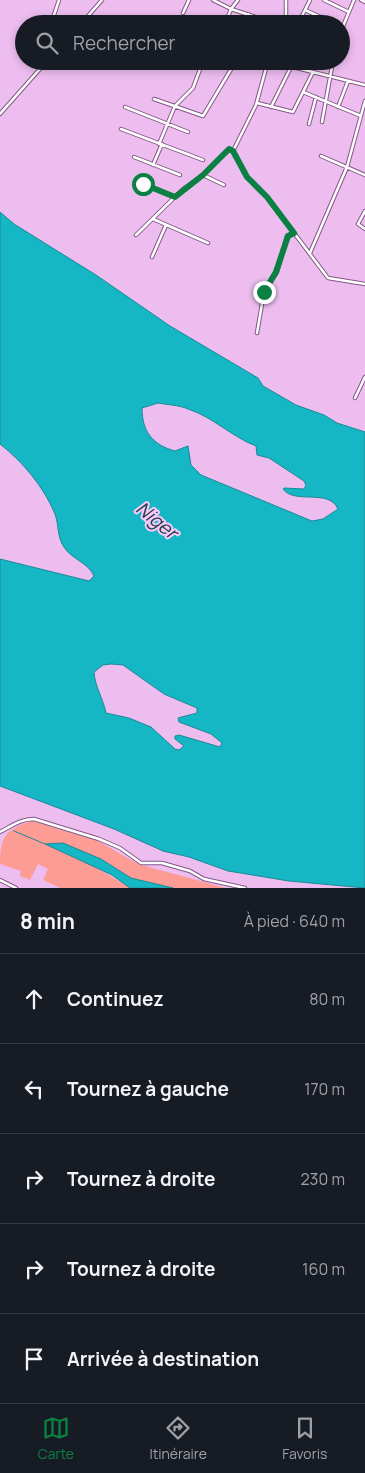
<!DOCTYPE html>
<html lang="fr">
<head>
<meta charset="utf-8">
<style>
	body { margin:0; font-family:Manrope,sans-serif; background:#242831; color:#f1f3f6 }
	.stop { position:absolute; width:15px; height:15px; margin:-11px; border:4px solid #0b8043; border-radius:50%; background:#fff }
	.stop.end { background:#0b8043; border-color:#fff; box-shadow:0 1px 5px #0008 }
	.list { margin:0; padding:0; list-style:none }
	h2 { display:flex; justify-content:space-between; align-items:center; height:65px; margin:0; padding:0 20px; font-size:21px }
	h2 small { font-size:16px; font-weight:400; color:#9ea1a6 }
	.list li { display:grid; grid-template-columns:32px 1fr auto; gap:15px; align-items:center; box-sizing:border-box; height:90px; padding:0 20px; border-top:1px solid #363941 }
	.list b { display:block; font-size:19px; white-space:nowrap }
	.list em { font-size:16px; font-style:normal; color:#9ea1a6 }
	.icon { flex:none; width:28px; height:28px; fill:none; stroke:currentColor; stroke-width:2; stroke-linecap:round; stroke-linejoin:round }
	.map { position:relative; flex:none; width:365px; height:888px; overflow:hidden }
	.search { position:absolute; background:#171b24; box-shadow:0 2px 8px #0003; left:15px; right:15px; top:15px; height:55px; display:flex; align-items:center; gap:12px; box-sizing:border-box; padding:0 18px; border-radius:28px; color:#9ea1a6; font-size:19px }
	.sheet { height:515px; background:#171b24 }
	nav { display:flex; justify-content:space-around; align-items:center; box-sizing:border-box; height:70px; border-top:1px solid #363941; background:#171b24; font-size:14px; color:#9ea1a6 }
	nav a { display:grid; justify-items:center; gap:2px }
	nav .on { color:#0b8043 }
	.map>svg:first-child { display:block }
	.green { fill:#fc9c95 }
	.water { fill:#15b7c5; stroke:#1c8897; fill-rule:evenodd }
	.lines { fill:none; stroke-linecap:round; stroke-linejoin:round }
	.stream { stroke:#1c8897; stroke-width:1 }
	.minor-casing { stroke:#835886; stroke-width:4.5 }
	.minor { stroke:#fff; stroke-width:2.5 }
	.route { stroke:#0b8043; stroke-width:6 }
	.labels { text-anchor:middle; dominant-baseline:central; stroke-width:4; stroke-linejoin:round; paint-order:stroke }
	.water-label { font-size:19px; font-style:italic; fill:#234144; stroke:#fbc9fd }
</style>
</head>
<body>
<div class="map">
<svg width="365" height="888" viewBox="0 0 365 888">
	<rect width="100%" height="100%" fill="#edbdf0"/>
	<path class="green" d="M 32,821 L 98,841 L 138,864 L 226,888 L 173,888 L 131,878 L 101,859 L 56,849 C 83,858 106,874 131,888 L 60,888 L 43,880 L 48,869 L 38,864 L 30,880 L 20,876 L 21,871 L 0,864 C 0,836 6,829 32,821 Z"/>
	<path class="water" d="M 0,212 L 14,224 L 96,275 L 170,326 L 258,378 L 263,386 L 296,405 L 324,415 L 337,423 L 365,432 L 365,888 L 289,881 L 228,871 L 189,857 L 163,851 L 114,829 L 0,786 L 0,559 L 89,581 L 94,576 C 89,563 71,559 64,547 C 57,537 59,525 55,514 C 44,487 22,461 0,444 ZM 158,403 C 168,405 179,405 188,409 C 213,417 232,437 256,446 L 257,455 L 269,458 L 304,481 L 306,485 L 304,489 L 284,488 L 283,489 C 295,505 329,488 338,509 L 323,519 L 312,521 L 201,475 L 191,465 L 188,446 L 175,451 C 153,445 142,432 142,408 ZM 111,664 L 123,665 L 164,694 L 197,708 L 197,713 L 178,718 L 179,722 L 211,734 L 222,743 L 220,747 L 179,735 L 175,736 L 175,739 L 184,746 L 179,750 L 175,749 L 151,727 L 129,718 L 106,713 C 103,698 95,687 94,672 L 103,665 Z
		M 63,843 L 101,859 L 131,878 L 173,888 L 130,888 L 112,875 L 45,844 Z"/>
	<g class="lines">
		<path class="stream" d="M 14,831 L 45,844"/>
		<g class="minor-casing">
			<path id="minor" d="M 213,0 L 231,9 L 277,24
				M 286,0 L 286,24
				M 324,0 L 349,12
				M 361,0 L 365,2
				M 305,10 L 336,24
				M 183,13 L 189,0
				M 51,24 L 59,0
				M 81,24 L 102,0
				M 225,24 L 231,9 L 238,0
				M 244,24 L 248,14
				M 298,24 L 310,0
				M 341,31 L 354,0
				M 269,61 L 365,85
				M 303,92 L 361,116
				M 154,99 L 203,116 L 236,61
				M 257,103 L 293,112 L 313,72
				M 125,107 L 188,132
				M 271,107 L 291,67
				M 338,107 L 348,81
				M 0,114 L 47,61
				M 322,122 L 333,61
				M 309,124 L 316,97
				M 121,129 L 203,160
				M 159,144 L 175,106 L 193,88 L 203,61
				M 233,151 L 256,105 L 268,61
				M 321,156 L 365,175
				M 134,157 L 180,175
				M 153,165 L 162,144
				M 203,175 L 224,185
				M 143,184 L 175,197
				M 365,211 L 358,224 L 365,229
				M 153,219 L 208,243
				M 136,235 L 183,189 L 203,175 L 229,149 L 233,151 L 247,177 L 267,197 L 328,278 L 365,284
				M 310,253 L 347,167 L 365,101
				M 152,257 L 166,225
				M 257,333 L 264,292 L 277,272 L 287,236 L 294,233
				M 355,398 L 365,377
				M 0,832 C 12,826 20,819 34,819 L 99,839 L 120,848 L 141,863 L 162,863 L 190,871 L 204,879 L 245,888
				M 0,880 L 16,888"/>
		</g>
		<use href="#minor" class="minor"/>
	</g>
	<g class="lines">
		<path class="route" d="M 143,184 L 175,197 L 203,175 L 229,149 L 233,151 L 247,177 L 267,197 L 294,233 L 288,236 L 276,272 L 264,292"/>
	</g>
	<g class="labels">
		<g class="water-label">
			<text transform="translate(157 520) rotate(39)">Niger</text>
		</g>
	</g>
</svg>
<div class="stop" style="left:143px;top:184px"></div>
<div class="stop end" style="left:264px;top:292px"></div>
<div class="search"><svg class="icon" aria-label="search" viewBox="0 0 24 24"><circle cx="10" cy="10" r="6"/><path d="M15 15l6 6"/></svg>Rechercher</div>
</div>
<section class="sheet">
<h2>8 min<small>À pied · 640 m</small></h2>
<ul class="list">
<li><svg class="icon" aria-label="ahead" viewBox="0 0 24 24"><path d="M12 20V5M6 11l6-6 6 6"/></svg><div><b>Continuez</b></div><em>80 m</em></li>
<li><svg class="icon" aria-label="left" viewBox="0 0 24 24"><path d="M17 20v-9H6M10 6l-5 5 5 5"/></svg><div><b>Tournez à gauche</b></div><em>170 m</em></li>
<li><svg class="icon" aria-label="right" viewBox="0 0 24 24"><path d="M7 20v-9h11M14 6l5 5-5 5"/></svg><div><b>Tournez à droite</b></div><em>230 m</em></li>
<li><svg class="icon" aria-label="right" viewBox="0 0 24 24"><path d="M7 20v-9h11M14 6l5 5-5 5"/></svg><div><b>Tournez à droite</b></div><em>160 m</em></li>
<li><svg class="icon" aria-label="arrive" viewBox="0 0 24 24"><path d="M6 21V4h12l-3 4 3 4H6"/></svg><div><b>Arrivée à destination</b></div></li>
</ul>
</section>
<nav>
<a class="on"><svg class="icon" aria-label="map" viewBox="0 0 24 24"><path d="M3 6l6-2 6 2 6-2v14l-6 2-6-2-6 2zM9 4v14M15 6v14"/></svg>Carte</a>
<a><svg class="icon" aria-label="directions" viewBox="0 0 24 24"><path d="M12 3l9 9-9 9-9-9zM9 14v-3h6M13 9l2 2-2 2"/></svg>Itinéraire</a>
<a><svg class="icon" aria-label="saved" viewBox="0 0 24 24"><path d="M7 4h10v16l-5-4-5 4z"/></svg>Favoris</a>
</nav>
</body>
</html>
